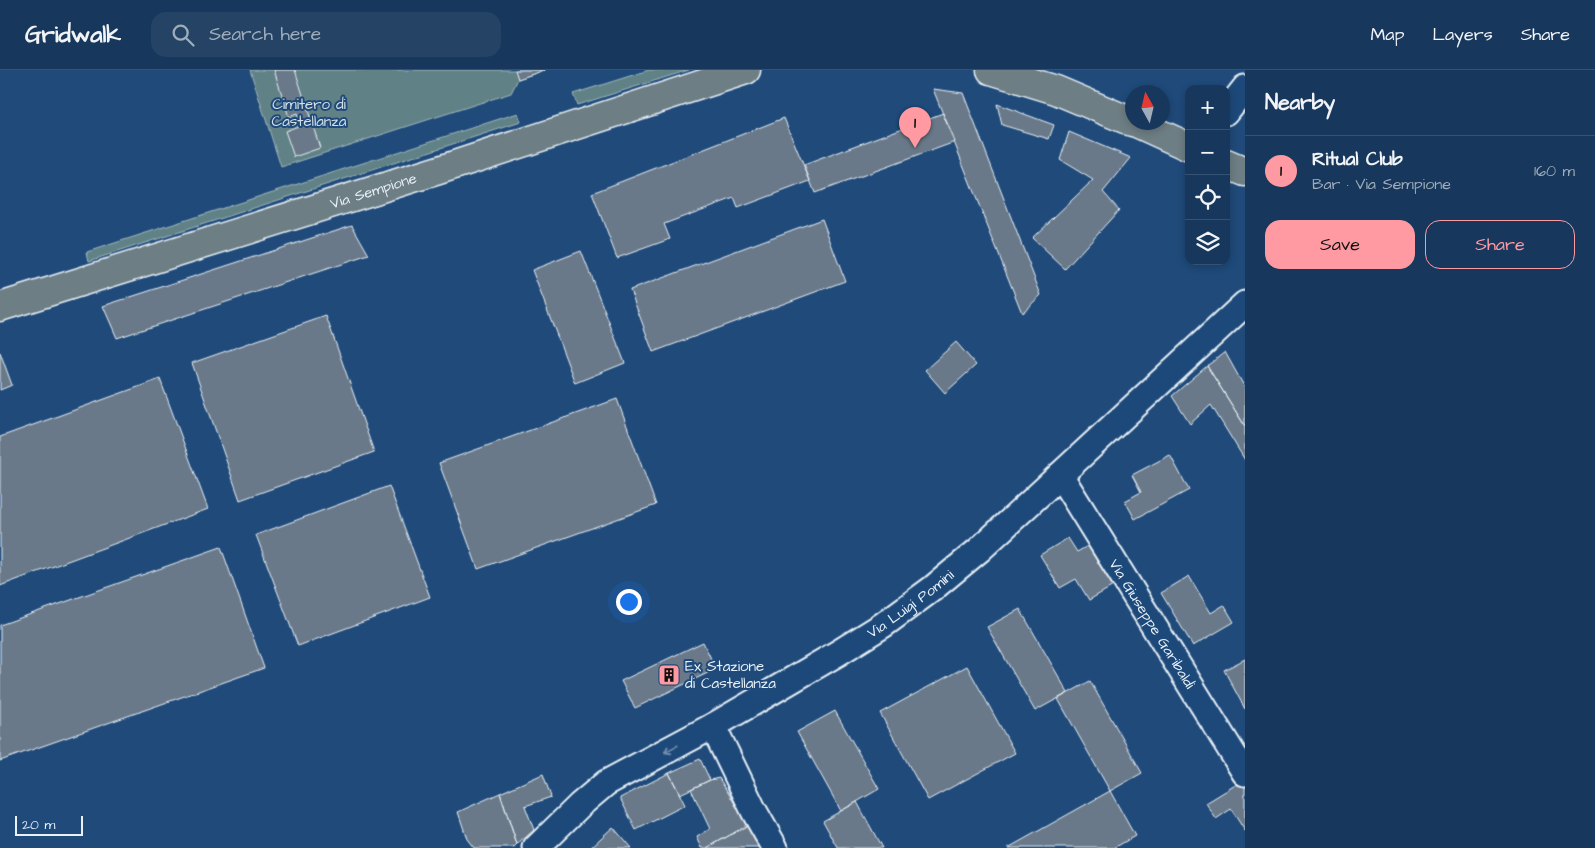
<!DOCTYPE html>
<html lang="en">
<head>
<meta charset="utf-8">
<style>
	body { margin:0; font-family:"Architects Daughter",sans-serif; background:#244365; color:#f1f3f6 }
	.controls { position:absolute; right:15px; top:15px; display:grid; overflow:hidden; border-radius:10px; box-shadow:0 2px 8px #0003 }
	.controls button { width:45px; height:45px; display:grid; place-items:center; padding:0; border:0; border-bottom:1px solid #365272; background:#17385c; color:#f1f3f6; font:25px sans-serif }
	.compass { position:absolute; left:1125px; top:15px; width:45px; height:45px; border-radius:50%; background:#17385c; box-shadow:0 2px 8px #0003; rotate:352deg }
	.scale { position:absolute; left:15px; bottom:12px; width:68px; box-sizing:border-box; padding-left:5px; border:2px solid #e8f1f8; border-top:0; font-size:14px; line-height:18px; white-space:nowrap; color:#e8f1f8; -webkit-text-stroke:4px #1f4a7a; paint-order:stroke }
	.you { position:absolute; left:628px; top:531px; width:18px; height:18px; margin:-12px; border:4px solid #fff; border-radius:50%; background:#1a73e8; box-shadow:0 0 0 8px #1a73e833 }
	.badge { display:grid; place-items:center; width:32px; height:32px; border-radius:50%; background:#ff9aa2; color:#111; font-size:16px; font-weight:700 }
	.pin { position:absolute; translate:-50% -41px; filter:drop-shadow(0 1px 2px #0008) }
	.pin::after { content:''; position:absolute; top:26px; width:18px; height:15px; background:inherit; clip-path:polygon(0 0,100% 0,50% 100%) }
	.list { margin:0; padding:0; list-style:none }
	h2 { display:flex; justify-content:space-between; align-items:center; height:65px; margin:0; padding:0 20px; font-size:21px }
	h2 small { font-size:16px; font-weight:400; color:#9eacbb }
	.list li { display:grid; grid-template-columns:32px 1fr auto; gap:15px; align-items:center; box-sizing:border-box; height:70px; padding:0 20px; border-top:1px solid #365272 }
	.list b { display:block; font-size:19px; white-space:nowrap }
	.list p { margin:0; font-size:16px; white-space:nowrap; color:#9eacbb }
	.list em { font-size:16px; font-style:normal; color:#9eacbb }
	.actions { display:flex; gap:10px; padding:15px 20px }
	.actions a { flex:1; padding:11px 0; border:1px solid #ff9aa2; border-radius:15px; text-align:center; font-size:18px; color:#ff9aa2 }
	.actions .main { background:#ff9aa2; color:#111 }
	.icon { flex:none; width:28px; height:28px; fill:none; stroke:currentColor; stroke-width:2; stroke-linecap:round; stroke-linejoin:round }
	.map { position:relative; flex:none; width:1245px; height:778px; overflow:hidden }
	header { display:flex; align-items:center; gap:30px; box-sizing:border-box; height:70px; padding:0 25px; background:#17385c; border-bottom:1px solid #365272 }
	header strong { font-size:24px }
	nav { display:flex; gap:28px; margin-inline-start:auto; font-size:18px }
	.search { width:350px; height:45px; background:#244365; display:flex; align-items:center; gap:12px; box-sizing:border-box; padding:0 18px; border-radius:15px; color:#9eacbb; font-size:19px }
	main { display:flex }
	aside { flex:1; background:#17385c }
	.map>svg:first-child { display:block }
	.green { fill:#608185; stroke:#a4b9be }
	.building { fill:#6a7989; stroke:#e8f1f8 }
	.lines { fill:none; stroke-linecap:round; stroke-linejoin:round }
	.minor-casing { stroke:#e8f1f8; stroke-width:29 }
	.major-casing { stroke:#e8f1f8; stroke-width:31 }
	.minor { stroke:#1f4a7a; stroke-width:25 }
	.major { stroke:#6d7e84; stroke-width:28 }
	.oneway { stroke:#6f8dac }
	.labels { text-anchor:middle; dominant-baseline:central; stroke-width:4; stroke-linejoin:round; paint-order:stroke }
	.park-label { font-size:15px; fill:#d4e0e7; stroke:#1f4a7a }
	.street-label { font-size:15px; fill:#e8f1f8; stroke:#1f4a7a }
	.poi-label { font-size:15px; fill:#e8f1f8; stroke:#1f4a7a; text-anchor:start }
</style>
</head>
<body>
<header>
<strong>Gridwalk</strong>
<div class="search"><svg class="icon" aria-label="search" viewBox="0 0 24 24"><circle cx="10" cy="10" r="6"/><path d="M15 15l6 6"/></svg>Search here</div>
<nav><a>Map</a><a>Layers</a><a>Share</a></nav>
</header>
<main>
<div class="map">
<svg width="1245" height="778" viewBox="0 0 1245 778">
	<rect width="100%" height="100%" fill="#1f4a7a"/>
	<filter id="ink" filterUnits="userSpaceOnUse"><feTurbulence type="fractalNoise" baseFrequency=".02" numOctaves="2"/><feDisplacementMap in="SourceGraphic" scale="10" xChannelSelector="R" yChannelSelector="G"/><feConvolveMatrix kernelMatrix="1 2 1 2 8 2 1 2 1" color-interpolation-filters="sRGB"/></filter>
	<g filter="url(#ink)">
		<path class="green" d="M 250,0 L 545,0 L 518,9 L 511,23 L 281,97 Z
			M 649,0 L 689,0 L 577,35 L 573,24 Z
			M 518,43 L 521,52 L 89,191 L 87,182 Z"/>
		<path class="building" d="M 274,0 L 295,0 L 320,78 L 294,87 L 285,61 L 301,55 L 297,44 L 289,47 Z
			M 515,0 L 545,0 L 518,9 Z
			M 933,19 L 963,23 L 1041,225 L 1022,243 Z
			M 997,34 L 1054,55 L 1049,69 L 1002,55 Z
			M 943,43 L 955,72 L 815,123 L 804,95 Z
			M 784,48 L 810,111 L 738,138 L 734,128 L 664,154 L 670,169 L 617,188 L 592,123 Z
			M 1069,62 L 1131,88 L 1103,122 L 1119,140 L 1065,199 L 1032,168 L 1093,110 L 1060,90 Z
			M 822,149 L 845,211 L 653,282 L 630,220 Z
			M 352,155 L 369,185 L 117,268 L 103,236 Z
			M 581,181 L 625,293 L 575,313 L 532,200 Z
			M 326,246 L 374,382 L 240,430 L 192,293 Z
			M 956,272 L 976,295 L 945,323 L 925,300 Z
			M 0,282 L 12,315 L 0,320 Z
			M 1225,282 L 1245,318 L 1245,356 L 1207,296 Z
			M 1207,296 L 1245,356 L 1245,390 L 1211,335 L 1190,354 L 1172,326 Z
			M 160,309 L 208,439 L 0,516 L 0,367 Z
			M 617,329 L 656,435 L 478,499 L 439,393 Z
			M 1170,385 L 1189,420 L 1135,449 L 1125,431 L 1141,422 L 1132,405 Z
			M 389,416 L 430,527 L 298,576 L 256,465 Z
			M 1068,468 L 1077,482 L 1091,474 L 1115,515 L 1089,530 L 1076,509 L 1060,518 L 1040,485 Z
			M 221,477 L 264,598 L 0,691 L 0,555 Z
			M 1189,506 L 1211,543 L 1224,535 L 1234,552 L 1193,576 L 1161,523 Z
			M 1020,539 L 1068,623 L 1035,641 L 987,557 Z
			M 703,572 L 716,599 L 635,638 L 621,611 Z
			M 1245,589 L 1245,639 L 1224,600 Z
			M 967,596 L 1015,683 L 928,730 L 880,643 Z
			M 1090,611 L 1142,703 L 1110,721 L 1058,629 Z
			M 835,641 L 879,719 L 841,741 L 797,662 Z
			M 700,689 L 710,710 L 680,724 L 669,703 Z
			M 669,703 L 685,735 L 636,760 L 620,728 Z
			M 543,704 L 551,727 L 525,736 L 534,760 L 517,775 L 500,723 Z
			M 719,708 L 748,755 L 707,778 L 702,778 L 697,767 L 710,759 L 691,719 L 710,710 Z
			M 1242,711 L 1245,716 L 1245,761 L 1231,739 L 1216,749 L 1206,733 Z
			M 1110,721 L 1135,766 L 1114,778 L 1008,778 Z
			M 500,723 L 517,775 L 514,778 L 474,778 L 467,769 L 458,742 Z
			M 857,732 L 882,778 L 838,778 L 823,751 Z
			M 748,755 L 761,778 L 707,778 Z
			M 613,757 L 631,778 L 590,778 Z"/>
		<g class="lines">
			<g class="minor-casing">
				<g id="minor">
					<path d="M 1226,42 L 1245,18"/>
					<path id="s1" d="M 1060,405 L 1245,703"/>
					<path d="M 713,656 L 754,741 L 775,778"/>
					<path id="s2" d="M 536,778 L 580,735 L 606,713 L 713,656 L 838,583 L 883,555 L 932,519 L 979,480 L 1245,234"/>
				</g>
			</g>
			<g class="major-casing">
				<g id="major">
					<path d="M 991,0 L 1056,20 L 1132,52"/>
					<path d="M 1134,52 L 1189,77"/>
					<path d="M 1226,94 L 1245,102"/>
					<path id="s3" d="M 0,237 L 439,100 L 746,0"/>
				</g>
			</g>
			<use href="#minor" class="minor"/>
			<use href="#major" class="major"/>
		</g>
		<defs><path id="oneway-shaft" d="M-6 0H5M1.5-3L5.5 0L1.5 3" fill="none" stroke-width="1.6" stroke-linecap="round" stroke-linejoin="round" transform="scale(1.25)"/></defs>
		<use class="oneway" href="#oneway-shaft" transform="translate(671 679) rotate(152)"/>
	</g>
	<defs>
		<g id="building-square" transform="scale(1.125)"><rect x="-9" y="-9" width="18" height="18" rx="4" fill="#ff9aa2" stroke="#1f4a7a"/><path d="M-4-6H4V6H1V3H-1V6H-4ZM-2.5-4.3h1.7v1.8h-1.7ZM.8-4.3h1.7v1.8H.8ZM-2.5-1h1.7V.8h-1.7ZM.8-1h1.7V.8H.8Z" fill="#111"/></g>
	</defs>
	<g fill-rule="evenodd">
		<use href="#building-square" x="669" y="605"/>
	</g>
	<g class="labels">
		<g class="park-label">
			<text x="309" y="34">Cimitero di<tspan x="309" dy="17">Castellanza</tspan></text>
		</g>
		<g class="street-label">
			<text stroke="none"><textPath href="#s3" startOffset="391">Via Sempione</textPath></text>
			<text stroke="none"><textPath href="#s2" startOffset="449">Via Luigi Pomini</textPath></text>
			<text stroke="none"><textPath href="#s1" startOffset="175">Via Giuseppe Garibaldi</textPath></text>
		</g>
		<g class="poi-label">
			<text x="685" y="596">Ex Stazione<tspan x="685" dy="17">di Castellanza</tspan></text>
		</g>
	</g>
</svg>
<div class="controls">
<button>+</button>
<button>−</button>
<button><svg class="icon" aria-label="locate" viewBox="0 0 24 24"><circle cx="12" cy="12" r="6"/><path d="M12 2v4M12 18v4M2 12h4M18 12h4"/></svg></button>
<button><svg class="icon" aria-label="layers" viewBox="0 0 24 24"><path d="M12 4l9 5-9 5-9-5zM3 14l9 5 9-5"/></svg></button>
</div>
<svg class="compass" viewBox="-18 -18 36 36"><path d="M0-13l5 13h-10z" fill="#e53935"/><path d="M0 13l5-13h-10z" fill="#9eacbb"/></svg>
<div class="scale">20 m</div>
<div class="you"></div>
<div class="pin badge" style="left:915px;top:78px">1</div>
</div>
<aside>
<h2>Nearby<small></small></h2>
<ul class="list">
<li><span class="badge">1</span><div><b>Ritual Club</b><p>Bar · Via Sempione</p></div><em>160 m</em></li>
</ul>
<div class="actions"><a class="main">Save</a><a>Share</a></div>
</aside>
</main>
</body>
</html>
